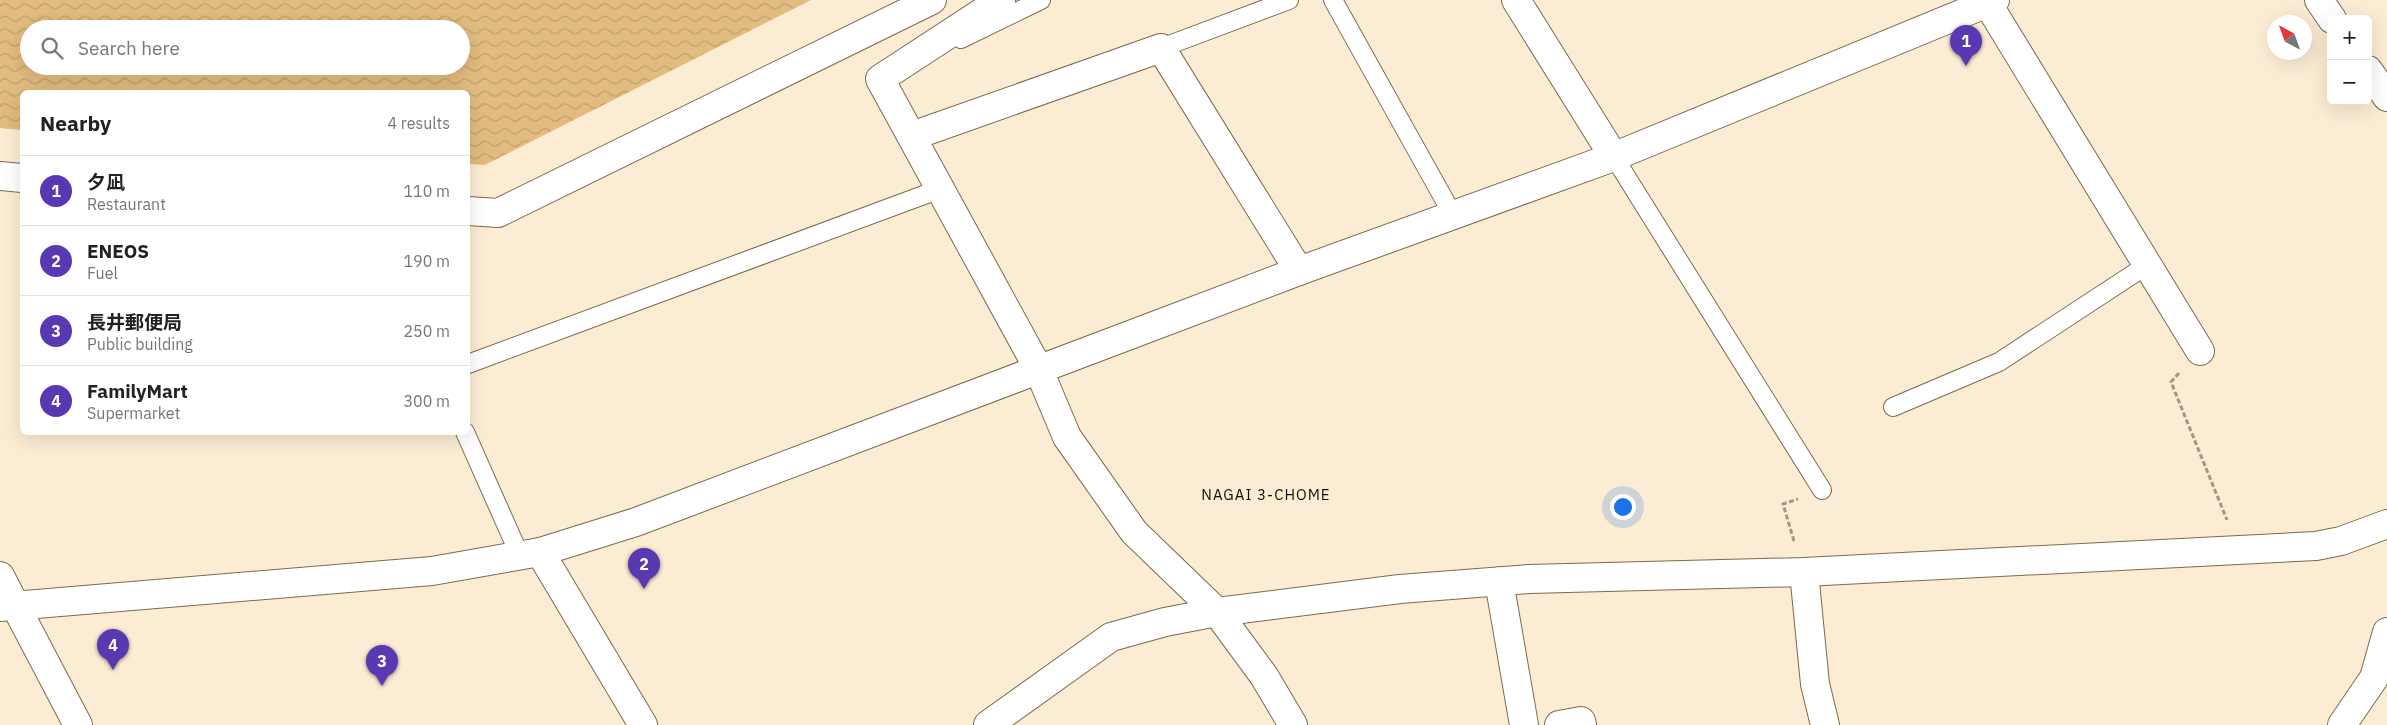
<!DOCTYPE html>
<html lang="en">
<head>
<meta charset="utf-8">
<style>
	body { margin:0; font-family:"IBM Plex Sans","Noto Sans JP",sans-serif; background:#f2f2f2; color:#222 }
	.controls { position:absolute; right:15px; top:15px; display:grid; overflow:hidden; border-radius:8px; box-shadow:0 5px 20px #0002 }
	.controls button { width:45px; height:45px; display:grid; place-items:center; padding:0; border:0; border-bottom:1px solid #e0e0e0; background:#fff; color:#222; font:25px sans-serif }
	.compass { position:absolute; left:2267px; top:15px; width:45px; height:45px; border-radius:50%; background:#fff; box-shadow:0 5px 20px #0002; rotate:319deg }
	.you { position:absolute; left:1622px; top:506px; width:18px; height:18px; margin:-12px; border:4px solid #fff; border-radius:50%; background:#1a73e8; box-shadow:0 0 0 8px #1a73e833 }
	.badge { display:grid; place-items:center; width:32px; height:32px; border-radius:50%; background:#5939b2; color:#fff; font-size:16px; font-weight:700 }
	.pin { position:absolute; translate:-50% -41px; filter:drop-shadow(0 1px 2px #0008) }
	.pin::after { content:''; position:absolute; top:26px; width:18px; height:15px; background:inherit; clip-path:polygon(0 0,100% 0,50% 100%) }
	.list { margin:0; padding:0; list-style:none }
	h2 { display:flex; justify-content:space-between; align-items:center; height:65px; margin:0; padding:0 20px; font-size:21px }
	h2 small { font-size:16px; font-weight:400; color:#767676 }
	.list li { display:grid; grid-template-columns:32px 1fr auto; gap:15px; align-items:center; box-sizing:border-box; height:70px; padding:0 20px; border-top:1px solid #e0e0e0 }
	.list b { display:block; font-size:19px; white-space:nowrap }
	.list p { margin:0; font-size:16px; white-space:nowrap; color:#767676 }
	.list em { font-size:16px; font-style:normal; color:#767676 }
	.icon { flex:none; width:28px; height:28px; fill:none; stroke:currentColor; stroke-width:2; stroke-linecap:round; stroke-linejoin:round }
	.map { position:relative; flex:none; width:2387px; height:725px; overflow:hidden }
	.search { position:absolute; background:#fff; box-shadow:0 5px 20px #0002; left:20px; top:20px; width:450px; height:55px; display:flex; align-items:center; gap:12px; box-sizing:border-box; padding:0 18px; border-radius:28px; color:#767676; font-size:19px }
	.panel { position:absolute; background:#fff; box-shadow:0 5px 20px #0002; left:20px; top:90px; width:450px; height:345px; border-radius:8px }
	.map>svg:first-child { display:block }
	.water { fill:url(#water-waves); fill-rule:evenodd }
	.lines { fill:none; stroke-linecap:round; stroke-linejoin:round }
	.lane-casing { stroke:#7c6a4f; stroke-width:20 }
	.street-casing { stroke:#7c6a4f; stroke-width:30 }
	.secondary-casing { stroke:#7c6a4f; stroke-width:30 }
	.path { stroke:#a39784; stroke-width:3; stroke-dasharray:5 2.5; stroke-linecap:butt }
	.lane { stroke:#fff; stroke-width:18 }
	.street { stroke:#fff; stroke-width:28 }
	.secondary { stroke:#fff; stroke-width:28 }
	.labels { text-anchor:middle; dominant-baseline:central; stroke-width:4.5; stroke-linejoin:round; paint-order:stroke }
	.neighbourhood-label { font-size:15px; letter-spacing:1px; fill:#150f05; stroke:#fcecd4 }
</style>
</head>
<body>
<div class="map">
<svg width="2387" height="725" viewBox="0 0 2387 725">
	<defs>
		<pattern id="water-waves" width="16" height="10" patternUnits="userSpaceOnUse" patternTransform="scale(1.25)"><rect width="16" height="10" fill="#e2bc7f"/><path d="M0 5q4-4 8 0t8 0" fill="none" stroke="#c1a06c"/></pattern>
	</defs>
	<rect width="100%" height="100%" fill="#fcecd4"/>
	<path class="water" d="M 0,0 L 811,0 L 485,165 L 468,164 L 468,92 L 22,92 L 22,130 L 0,128 ZM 29,29 L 461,29 L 461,66 L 29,66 Z"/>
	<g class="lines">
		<g class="lane-casing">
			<path id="lane" d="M 1333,0 L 1454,217
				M 961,39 L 1041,0
				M 1161,48 L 1289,0
				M 1614,157 L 1822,490
				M 468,364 L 940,189
				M 1893,407 L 1999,362 L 2147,265
				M 465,432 L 520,556"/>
		</g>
		<g class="street-casing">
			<path id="street" d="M 1001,0 L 880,79 L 1038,368
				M 1516,0 L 1614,157
				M 2319,0 L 2332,19
				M 1988,4 L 2200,351
				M 2368,70 L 2387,97
				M 912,136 L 1161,48 L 1299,271
				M 0,176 L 22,178
				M 468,211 L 498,213 L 932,0
				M 540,552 L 643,725
				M 1804,572 L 1815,684 L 1825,725
				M 0,576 L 15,605
				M 1499,581 L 1524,725
				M 988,725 L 1111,637 L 1165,622 L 1217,612 L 1400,589 L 1529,579 L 1804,572 L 2316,546 L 2341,541 L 2387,524
				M 1559,725 L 1581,721 L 1582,725
				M 2342,725 L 2374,678 L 2387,632"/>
		</g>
		<g class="secondary-casing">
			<path id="secondary" d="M 1038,368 L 1067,437 L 1134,532 L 1217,612 L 1264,676 L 1293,725
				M 15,605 L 78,725
				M 0,607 L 432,571 L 540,552 L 636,522 L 1299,271 L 1608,159 L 1995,0"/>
		</g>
		<path class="path" d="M 2179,373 L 2171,382 L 2227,520
			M 1794,541 L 1783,504 L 1798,499"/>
		<use href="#lane" class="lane"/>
		<use href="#street" class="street"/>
		<use href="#secondary" class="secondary"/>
	</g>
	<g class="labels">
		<g class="neighbourhood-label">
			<text x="1266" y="494">NAGAI 3-CHOME</text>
		</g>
	</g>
</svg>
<div class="controls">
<button>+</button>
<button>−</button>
</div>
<svg class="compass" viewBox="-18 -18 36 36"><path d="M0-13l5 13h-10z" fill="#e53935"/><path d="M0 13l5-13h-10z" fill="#767676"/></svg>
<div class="you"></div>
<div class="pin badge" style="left:1966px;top:66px">1</div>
<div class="pin badge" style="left:644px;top:589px">2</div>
<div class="pin badge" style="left:382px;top:686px">3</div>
<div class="pin badge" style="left:113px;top:670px">4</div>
<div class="search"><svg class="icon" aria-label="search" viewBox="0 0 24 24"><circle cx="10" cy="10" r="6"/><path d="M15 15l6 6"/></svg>Search here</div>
<section class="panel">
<h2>Nearby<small>4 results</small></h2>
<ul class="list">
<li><span class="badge">1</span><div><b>夕凪</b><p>Restaurant</p></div><em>110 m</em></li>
<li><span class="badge">2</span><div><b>ENEOS</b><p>Fuel</p></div><em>190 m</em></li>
<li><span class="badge">3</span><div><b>長井郵便局</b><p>Public building</p></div><em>250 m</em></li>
<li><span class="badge">4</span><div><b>FamilyMart</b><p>Supermarket</p></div><em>300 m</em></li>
</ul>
</section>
</div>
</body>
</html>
